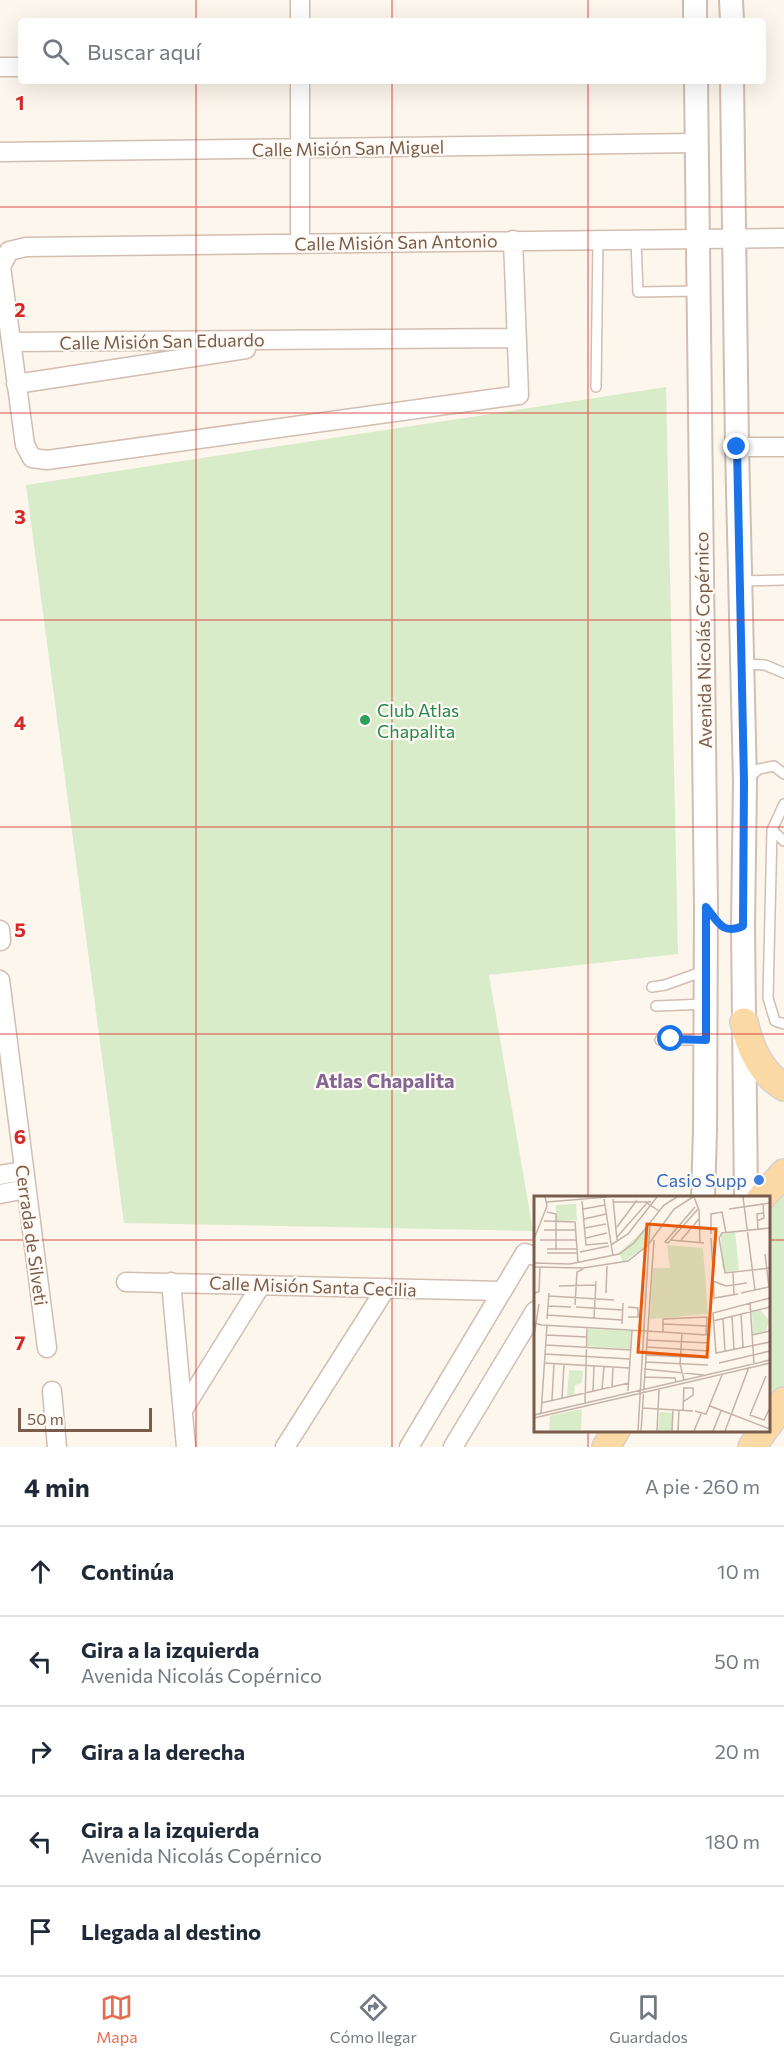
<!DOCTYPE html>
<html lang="es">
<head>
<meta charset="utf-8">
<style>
	body { margin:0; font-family:Commissioner,sans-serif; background:#f2f2f3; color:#1f2937 }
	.scale { position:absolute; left:18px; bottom:15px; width:134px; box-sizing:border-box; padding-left:6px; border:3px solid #7a5c4d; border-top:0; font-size:16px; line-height:21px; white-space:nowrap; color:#7a5c4d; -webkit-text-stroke:4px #fffaf3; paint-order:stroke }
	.stop { position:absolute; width:18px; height:18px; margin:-14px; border:4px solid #1a73e8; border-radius:50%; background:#fff }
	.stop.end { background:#1a73e8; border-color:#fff; box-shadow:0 2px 6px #0008 }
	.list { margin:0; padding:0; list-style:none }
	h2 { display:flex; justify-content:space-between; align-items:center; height:78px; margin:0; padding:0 24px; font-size:26px }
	h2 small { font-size:20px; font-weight:400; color:#747a83 }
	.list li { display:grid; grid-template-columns:39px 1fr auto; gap:18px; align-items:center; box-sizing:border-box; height:90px; padding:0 24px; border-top:2px solid #e0e1e3 }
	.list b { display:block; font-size:22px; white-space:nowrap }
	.list p { margin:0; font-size:20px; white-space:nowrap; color:#747a83 }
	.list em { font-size:20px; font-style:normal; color:#747a83 }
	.icon { flex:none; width:33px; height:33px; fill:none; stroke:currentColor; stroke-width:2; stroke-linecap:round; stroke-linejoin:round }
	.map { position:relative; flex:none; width:784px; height:1447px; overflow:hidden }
	.search { position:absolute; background:#fff; box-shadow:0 6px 24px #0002; left:18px; right:18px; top:18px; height:66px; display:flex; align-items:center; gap:15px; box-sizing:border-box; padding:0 21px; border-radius:6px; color:#747a83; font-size:22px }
	.sheet { height:528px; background:#fff }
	nav { display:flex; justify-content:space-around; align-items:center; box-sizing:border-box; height:84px; border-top:2px solid #e0e1e3; background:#fff; font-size:16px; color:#747a83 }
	nav a { display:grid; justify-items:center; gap:3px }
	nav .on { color:#e76f51 }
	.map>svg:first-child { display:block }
	.grass { fill:#d8ecc9 }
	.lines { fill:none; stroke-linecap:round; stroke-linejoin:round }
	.service-casing { stroke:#d1beb0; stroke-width:12 }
	.minor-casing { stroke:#d1beb0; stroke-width:21 }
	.tertiary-casing { stroke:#d1beb0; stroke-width:26 }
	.primary-casing { stroke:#dad1cd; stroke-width:30 }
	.service { stroke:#fff; stroke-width:9 }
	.minor { stroke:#fff; stroke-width:18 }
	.tertiary { stroke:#fff; stroke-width:22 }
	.primary { stroke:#fbd9a5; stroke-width:27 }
	.route { stroke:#1a73e8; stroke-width:8 }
	.grid { fill:none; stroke:#d62828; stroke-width:1.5; stroke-opacity:0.55 }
	.leisure-dot { fill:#2e9e5b; stroke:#fffaf3; stroke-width:2 }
	.shop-dot { fill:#3f7fe0; stroke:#fffaf3; stroke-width:2 }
	.labels { text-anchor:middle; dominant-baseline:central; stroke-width:4.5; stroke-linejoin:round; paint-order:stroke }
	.street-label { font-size:18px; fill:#7a5c4d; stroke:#fffaf3 }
	.leisure-label { font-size:18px; fill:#27864d; stroke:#fffaf3; text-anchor:start }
	.shop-label { font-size:18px; fill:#366cbe; stroke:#fffaf3; text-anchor:end }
	.neighbourhood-label { font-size:20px; font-weight:bold; fill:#846695; stroke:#fffaf3 }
	.inset-road { fill:none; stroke:#c5b3a7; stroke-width:1.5 }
	.view { fill:#e8590c; fill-opacity:0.15; stroke:#e8590c; stroke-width:3 }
	.inset-edge { fill:none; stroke:#7a5c4d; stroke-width:3 }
	.grid-label { font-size:20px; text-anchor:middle; font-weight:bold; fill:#d62828; stroke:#fffaf3; stroke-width:4.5; stroke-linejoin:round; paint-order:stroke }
</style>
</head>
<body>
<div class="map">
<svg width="784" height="1447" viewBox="0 0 784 1447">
	<rect width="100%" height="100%" fill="#fdf6ec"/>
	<path class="grass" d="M 666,387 L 678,954 L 489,975 L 533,1231 L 124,1223 L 26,485 Z
		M 784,1179 L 784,1398 L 768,1422 L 768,1198 Z"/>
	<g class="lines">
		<g class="service-casing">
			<path id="service" d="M 636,240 L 638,292 L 698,291
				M 596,387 L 598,240
				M 740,581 L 784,580
				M 743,664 L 765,665 L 784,673
				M 748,778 L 759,769 L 774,766 L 784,774
				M 784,804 L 772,830 L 768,998 L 775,1021 L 784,1024
				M 772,830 L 784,841
				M 652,987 L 665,985 L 704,971
				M 656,1006 L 706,1004
				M 660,1040 L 706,1040"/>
		</g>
		<g class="minor-casing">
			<path id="minor" d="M 300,0 L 300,21
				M 0,67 L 21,67
				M 300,81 L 300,243
				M 0,152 L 696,143
				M 513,240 L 519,395 L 47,460 L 32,458 L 25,445 L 1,267 L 9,251 L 26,247 L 784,238
				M 11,342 L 517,338
				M 16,384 L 246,349
				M 737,447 L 784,447
				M 0,930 L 1,941
				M 0,980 L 47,1348
				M 0,1175 L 23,1171
				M 0,1194 L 26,1189
				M 126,1282 L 501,1291
				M 171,1282 L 186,1447
				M 52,1391 L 57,1447
				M 183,1410 L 261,1285
				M 285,1447 L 386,1288
				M 409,1447 L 525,1253 L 535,1256
				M 453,1447 L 535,1311"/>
		</g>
		<g class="tertiary-casing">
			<path id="tertiary" d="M 695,0 L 695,21
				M 731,0 L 732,21
				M 696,81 L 706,907 L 705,1130 L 703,1198
				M 732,81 L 737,447 L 745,782 L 743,926 L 746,1198"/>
		</g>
		<g class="primary-casing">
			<path id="primary" d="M 744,1022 C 750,1048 760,1072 784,1087
				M 761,1198 L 784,1173
				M 768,1425 L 784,1401
				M 606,1447 L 616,1430
				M 752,1447 L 764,1430"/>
		</g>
		<use href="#service" class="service"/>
		<use href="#minor" class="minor"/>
		<use href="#tertiary" class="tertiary"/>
		<use href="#primary" class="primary"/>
	</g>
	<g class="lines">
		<path class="route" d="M 671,1039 L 706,1040 L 706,907 C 718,922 722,935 743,926 L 744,782 L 737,447"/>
	</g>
	<path class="grid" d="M 196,0 L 196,21M 392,0 L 392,21M 588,0 L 588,21M 196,81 L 196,1447M 392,81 L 392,1447M 588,81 L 588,1198M 0,207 L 784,207M 0,413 L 784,413M 0,620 L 784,620M 0,827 L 784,827M 0,1034 L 784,1034M 0,1240 L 535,1240M 768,1240 L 784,1240M 588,1430 L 588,1447"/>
	<circle class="leisure-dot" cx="365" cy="720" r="6"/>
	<circle class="shop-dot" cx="759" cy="1180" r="6"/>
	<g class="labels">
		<g class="street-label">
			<text transform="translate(348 148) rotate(-1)">Calle Misión San Miguel</text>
			<text transform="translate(396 242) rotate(-1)">Calle Misión San Antonio</text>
			<text transform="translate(162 341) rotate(-1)">Calle Misión San Eduardo</text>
			<text transform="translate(703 640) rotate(-91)">Avenida Nicolás Copérnico</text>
			<text transform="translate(32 1235) rotate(82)">Cerrada de Silveti</text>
			<text transform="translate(313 1286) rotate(2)">Calle Misión Santa Cecilia</text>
		</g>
		<g class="leisure-label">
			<text x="377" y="710">Club Atlas<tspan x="377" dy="21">Chapalita</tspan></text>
		</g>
		<g class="shop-label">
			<text x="747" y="1180">Casio Supp</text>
		</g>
		<g class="neighbourhood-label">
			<text x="385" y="1080">Atlas Chapalita</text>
		</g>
	</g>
	<g transform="translate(534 1196)">
		<rect width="236" height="236" fill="#fdf6ec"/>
		<path d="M 116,28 L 114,49 L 89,66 L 85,57 ZM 133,49 L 169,52 L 174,118 L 116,123 L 119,72 L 136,72 ZM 48,213 L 47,235 L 15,235 L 16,220 ZM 126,216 L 139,217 L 138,235 L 124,235 Z" fill="#d8ecc9"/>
		<path d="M 42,8 L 43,24 L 22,26 L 22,9 ZM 201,36 L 205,74 L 192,76 L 188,71 L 187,39 ZM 226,114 L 235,124 L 232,135 L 219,138 L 218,116 ZM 54,133 L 97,135 L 96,153 L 53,150 ZM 35,174 L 49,175 L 48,187 L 41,189 L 40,199 L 33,200 Z" fill="#d8ecc9"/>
		<path class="inset-road" d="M 160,1 L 165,14 L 166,47M 209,1 L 221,94M 70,3 L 79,60M 79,3 L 83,44M 48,5 L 52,49 L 74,47M 13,6 L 73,1M 80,6 L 117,6M 161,11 L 131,46 L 134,47 L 164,13M 49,13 L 71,9M 195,13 L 236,7M 13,16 L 22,18 L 22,54M 50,23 L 72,18M 10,25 L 41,26 L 44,66M 223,25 L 230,22 L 229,8M 83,31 L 103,4M 51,32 L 72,28M 236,32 L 188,37 L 185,42 L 191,77 L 236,72M 224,33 L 223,18 L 230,17M 10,34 L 42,34M 177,38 L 177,18 L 188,16 L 192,37M 83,41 L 113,7 L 125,15M 52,42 L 73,37M 177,42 L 179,74M 0,43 L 13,10 L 11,1M 6,44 L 42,44M 137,44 L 170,47M 147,44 L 165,23M 77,49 L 94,38 L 123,1M 13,53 L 43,53M 46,56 L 75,50M 13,57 L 44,57M 231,58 L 235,91M 0,67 L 36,68 L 85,58 L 100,47 L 130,9 L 143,1M 0,71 L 49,72 L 94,65 L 114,49 L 140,13 L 159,1M 199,76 L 200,99M 179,78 L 180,102 L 204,98M 179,85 L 192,90 L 213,87M 25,90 L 62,89M 0,97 L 5,96 L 6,71M 72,97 L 73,70M 207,97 L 235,91M 15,100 L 80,104M 236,102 L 179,117 L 182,157 L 236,146M 216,106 L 220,168M 41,109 L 43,76 L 49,73M 14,110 L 37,111M 42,111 L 89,114M 207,118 L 209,151M 13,119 L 88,124M 198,120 L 200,154M 94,121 L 104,121 L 104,112 L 94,111M 60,122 L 62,85M 189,122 L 191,156M 13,123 L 15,97M 179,125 L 236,111M 0,127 L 8,129 L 129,136 L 172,139 L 173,121 L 129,123 L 129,136M 88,128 L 89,107M 129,128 L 174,130M 148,137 L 146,168 L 150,184M 12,139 L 53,141M 218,139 L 236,135M 0,140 L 5,108M 112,144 L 175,147M 12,149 L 97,154M 112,151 L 175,155M 11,158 L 96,163M 111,159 L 175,162M 111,166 L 174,169M 10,167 L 96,172M 185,167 L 236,155M 110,173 L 170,179M 232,180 L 216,219 L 230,224 L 236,212M 110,181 L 141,182 L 142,186M 78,191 L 79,171M 68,193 L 70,171M 59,195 L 60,170M 94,195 L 98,134M 28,202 L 30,168M 18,204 L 20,168M 149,206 L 159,199 L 159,192 L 150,192M 7,207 L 95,187M 51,208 L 53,132M 176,210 L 236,233M 108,212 L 159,215M 149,214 L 150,191M 161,215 L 172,218 L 188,179M 7,218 L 13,129M 0,219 L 236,164M 0,222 L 236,167M 104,235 L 116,28M 107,235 L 120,44M 123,235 L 125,194M 138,235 L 139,214M 144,235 L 145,214M 160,235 L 167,218M 179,235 L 187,215M 191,235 L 215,171"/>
		<path class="view" d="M 113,28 L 182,33 L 173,161 L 104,156 Z"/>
		<rect width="236" height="236" class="inset-edge"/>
	</g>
	<g class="grid-label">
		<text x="20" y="110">1</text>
		<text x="20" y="317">2</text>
		<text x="20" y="524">3</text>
		<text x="20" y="730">4</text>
		<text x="20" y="937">5</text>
		<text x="20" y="1144">6</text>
		<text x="20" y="1350">7</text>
	</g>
</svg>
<div class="scale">50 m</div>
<div class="stop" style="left:671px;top:1039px"></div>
<div class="stop end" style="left:737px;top:447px"></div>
<div class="search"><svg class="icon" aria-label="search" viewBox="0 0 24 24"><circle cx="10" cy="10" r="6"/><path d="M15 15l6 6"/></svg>Buscar aquí</div>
</div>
<section class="sheet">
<h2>4 min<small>A pie · 260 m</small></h2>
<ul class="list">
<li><svg class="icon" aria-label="ahead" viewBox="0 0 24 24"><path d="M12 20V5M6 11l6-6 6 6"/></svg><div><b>Continúa</b></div><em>10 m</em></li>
<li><svg class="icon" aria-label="left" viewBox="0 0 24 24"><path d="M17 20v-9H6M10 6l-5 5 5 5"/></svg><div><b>Gira a la izquierda</b><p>Avenida Nicolás Copérnico</p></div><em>50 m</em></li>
<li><svg class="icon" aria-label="right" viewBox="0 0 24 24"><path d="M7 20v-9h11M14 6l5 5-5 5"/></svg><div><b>Gira a la derecha</b></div><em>20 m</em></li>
<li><svg class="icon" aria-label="left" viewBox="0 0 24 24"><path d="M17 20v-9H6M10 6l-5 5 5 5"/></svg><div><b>Gira a la izquierda</b><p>Avenida Nicolás Copérnico</p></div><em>180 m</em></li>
<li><svg class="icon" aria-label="arrive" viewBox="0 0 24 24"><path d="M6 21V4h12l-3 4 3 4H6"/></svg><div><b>Llegada al destino</b></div></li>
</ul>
</section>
<nav>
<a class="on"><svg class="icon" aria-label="map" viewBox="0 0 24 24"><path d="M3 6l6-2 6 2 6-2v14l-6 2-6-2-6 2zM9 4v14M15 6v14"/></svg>Mapa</a>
<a><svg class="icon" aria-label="directions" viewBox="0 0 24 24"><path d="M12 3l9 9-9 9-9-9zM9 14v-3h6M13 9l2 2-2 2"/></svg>Cómo llegar</a>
<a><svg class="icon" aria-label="saved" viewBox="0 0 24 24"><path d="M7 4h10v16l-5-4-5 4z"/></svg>Guardados</a>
</nav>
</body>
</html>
